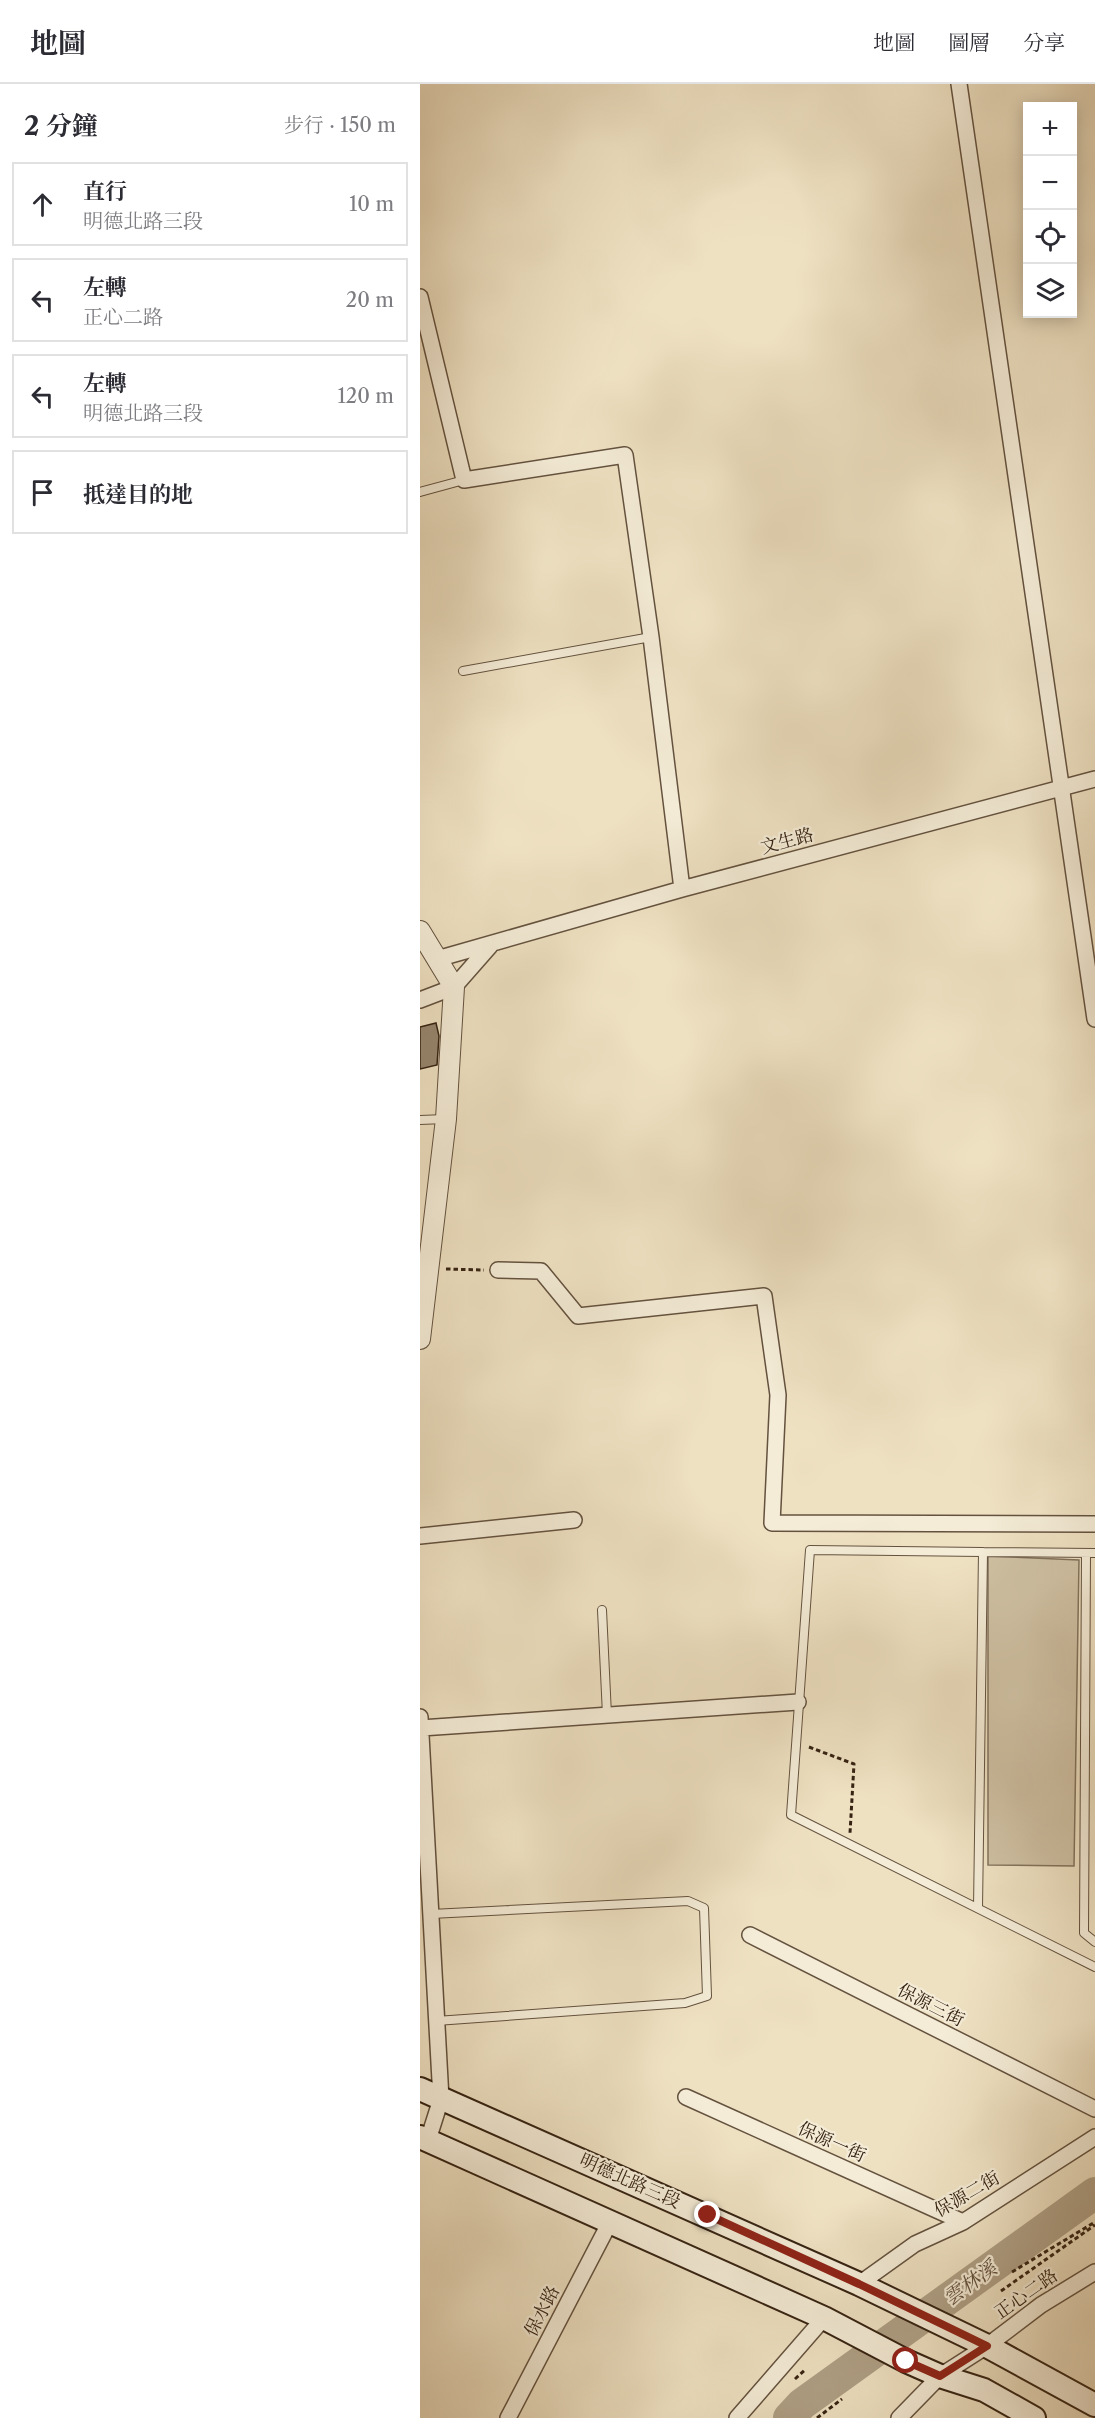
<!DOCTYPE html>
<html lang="zh-TW">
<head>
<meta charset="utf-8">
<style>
	body { margin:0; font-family:"Libre Caslon Text","Noto Serif TC",serif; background:#f2f2f3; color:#2b2b33 }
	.controls { position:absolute; right:18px; top:18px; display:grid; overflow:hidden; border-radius:0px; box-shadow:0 3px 15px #0003 }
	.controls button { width:54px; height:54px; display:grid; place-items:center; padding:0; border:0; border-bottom:2px solid #e1e1e2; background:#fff; color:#2b2b33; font:30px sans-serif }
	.stop { position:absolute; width:18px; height:18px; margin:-14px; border:4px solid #8f2418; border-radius:50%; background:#fff }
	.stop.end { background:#8f2418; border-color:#fff; box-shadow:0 2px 6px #0008 }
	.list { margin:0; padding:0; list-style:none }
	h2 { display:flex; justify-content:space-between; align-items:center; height:78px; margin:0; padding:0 24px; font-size:26px }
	h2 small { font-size:20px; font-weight:400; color:#7c7c81 }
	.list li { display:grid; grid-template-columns:39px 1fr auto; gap:18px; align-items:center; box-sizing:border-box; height:84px; margin:0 12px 12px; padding:0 12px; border:2px solid #e1e1e2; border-radius:0px }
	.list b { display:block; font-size:22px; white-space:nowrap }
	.list p { margin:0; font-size:20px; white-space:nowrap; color:#7c7c81 }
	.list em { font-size:20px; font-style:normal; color:#7c7c81 }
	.icon { flex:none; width:33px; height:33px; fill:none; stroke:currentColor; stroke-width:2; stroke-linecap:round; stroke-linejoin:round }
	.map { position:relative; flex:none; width:675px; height:2334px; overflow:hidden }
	header { display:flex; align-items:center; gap:36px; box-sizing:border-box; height:84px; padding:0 30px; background:#fff; border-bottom:2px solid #e1e1e2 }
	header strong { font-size:28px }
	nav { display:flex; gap:33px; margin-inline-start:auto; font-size:21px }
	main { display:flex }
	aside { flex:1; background:#fff }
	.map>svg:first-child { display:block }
	.green { fill:#cfc1a4; stroke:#82725c; stroke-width:1.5 }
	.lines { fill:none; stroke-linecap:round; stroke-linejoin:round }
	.river { stroke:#afa086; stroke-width:32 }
	.building { fill:#96866e; stroke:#362313; stroke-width:1.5 }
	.service-casing { stroke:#64523f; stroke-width:10 }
	.minor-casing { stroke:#64523f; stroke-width:18 }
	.tertiary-casing { stroke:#64523f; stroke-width:22 }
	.secondary-casing { stroke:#362313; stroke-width:26 }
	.path { stroke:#362313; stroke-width:3; stroke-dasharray:4.5 3; stroke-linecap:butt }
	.service { stroke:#f4ecd7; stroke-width:8 }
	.minor { stroke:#f4ecd7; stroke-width:15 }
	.tertiary { stroke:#f4ecd7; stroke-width:20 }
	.secondary { stroke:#f4ecd7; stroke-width:22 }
	.route { stroke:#8f2418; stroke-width:8 }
	.labels { text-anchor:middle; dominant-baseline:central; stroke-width:4.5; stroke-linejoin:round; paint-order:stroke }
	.street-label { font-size:18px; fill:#362313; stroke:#f4ecd7 }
	.water-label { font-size:20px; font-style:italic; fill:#604f3b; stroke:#f4ecd7 }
</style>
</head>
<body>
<header>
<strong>地圖</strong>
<nav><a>地圖</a><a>圖層</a><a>分享</a></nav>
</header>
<main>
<aside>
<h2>2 分鐘<small>步行 · 150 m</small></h2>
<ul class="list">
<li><svg class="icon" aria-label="ahead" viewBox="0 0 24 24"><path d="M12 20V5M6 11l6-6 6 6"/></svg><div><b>直行</b><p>明德北路三段</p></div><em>10 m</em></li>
<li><svg class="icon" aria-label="left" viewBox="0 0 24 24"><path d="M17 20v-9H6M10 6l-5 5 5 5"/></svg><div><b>左轉</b><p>正心二路</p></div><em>20 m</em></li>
<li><svg class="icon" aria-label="left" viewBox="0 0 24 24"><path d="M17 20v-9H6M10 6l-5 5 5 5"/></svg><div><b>左轉</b><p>明德北路三段</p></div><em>120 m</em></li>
<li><svg class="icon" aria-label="arrive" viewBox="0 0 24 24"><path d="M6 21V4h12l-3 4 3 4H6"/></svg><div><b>抵達目的地</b></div></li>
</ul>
</aside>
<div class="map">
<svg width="675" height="2334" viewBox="0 0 675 2334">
	<rect width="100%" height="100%" fill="#eee1c2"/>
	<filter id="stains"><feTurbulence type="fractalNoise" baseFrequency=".00333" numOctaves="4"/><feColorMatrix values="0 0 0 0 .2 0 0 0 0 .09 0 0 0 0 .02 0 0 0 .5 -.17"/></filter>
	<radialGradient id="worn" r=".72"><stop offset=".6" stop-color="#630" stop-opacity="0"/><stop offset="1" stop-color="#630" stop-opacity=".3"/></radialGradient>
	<path class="green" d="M 568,1472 L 659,1476 L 654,1782 L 568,1781 Z"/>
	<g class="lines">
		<path class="river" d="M 369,2334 L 382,2320 L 675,2109"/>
	</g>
	<path class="building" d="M 16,939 L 19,952 L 17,981 L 0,985 L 0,943 Z"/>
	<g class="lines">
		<g class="service-casing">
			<path id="service" d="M 0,408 L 44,396
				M 43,587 L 231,553
				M 0,1036 L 25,1035
				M 563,1468 L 675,1469
				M 666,1469 L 664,1849 L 675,1858
				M 182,1526 L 187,1631
				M 558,1824 L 563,1468 L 390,1466 L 371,1731 L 675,1883
				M 11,1830 L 268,1817 L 284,1824 L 287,1912 L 265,1919 L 16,1937"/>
		</g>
		<g class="minor-casing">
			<path id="minor" d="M 539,0 L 675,935
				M 0,213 L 44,396 L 205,371 L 231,553 L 262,805
				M 17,875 L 262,805 L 675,695
				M 0,916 L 34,903 L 70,862
				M 78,1186 L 121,1187 L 158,1232 L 344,1212 L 358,1311 L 352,1439 L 675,1440
				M 0,1452 L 154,1436
				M 0,1633 L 21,2015 L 8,2056
				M 1,1644 L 378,1618
				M 330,1851 L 675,2025
				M 266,2013 L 543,2138
				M 439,2200 L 495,2160 L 543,2138 L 675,2053
				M 88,2334 L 190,2138
				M 317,2334 L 404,2234
				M 479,2334 L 520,2292 L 567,2262 L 621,2221 L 675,2188"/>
		</g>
		<g class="tertiary-casing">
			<path id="tertiary" d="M 0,847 L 34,903 L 26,1035 L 0,1255"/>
		</g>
		<g class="secondary-casing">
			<path id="secondary" d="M 0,2005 L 439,2200 L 567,2262 L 675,2321
				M 0,2053 L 404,2234 L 486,2277 L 520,2292 L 564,2306 L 614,2334"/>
		</g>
		<path class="path" d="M 26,1185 L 64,1186
			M 389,1663 L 434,1680 L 430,1749
			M 592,2188 L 675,2138
			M 581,2207 L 675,2141
			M 375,2295 L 385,2286
			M 397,2334 L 422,2315"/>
		<use href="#service" class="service"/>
		<use href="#minor" class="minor"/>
		<use href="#tertiary" class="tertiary"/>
		<use href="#secondary" class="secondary"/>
	</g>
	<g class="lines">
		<path class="route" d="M 288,2131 L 439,2200 L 567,2262 L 520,2292 L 486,2277"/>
	</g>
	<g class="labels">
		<g class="street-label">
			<text transform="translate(367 757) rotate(-15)">文生路</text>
			<text transform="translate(511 1921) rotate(27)">保源三街</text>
			<text transform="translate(412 2058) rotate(24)">保源一街</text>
			<text transform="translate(210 2097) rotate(24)">明德北路三段</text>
			<text transform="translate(547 2110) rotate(-30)">保源二街</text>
			<text transform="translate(606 2210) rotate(-35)">正心二路</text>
			<text transform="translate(122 2227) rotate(-63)">保水路</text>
		</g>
		<g class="water-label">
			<text transform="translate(550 2199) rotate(-36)">雲林溪</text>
		</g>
	</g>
	<rect width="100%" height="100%" filter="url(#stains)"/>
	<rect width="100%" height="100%" fill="url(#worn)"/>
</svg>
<div class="controls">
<button>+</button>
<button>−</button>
<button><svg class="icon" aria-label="locate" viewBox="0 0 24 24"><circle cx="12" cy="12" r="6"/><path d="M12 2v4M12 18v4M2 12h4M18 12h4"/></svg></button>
<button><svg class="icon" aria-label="layers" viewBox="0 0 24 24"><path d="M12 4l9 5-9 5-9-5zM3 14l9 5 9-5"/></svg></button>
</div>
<div class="stop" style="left:486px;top:2277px"></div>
<div class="stop end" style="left:288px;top:2131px"></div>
</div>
</main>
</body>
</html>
